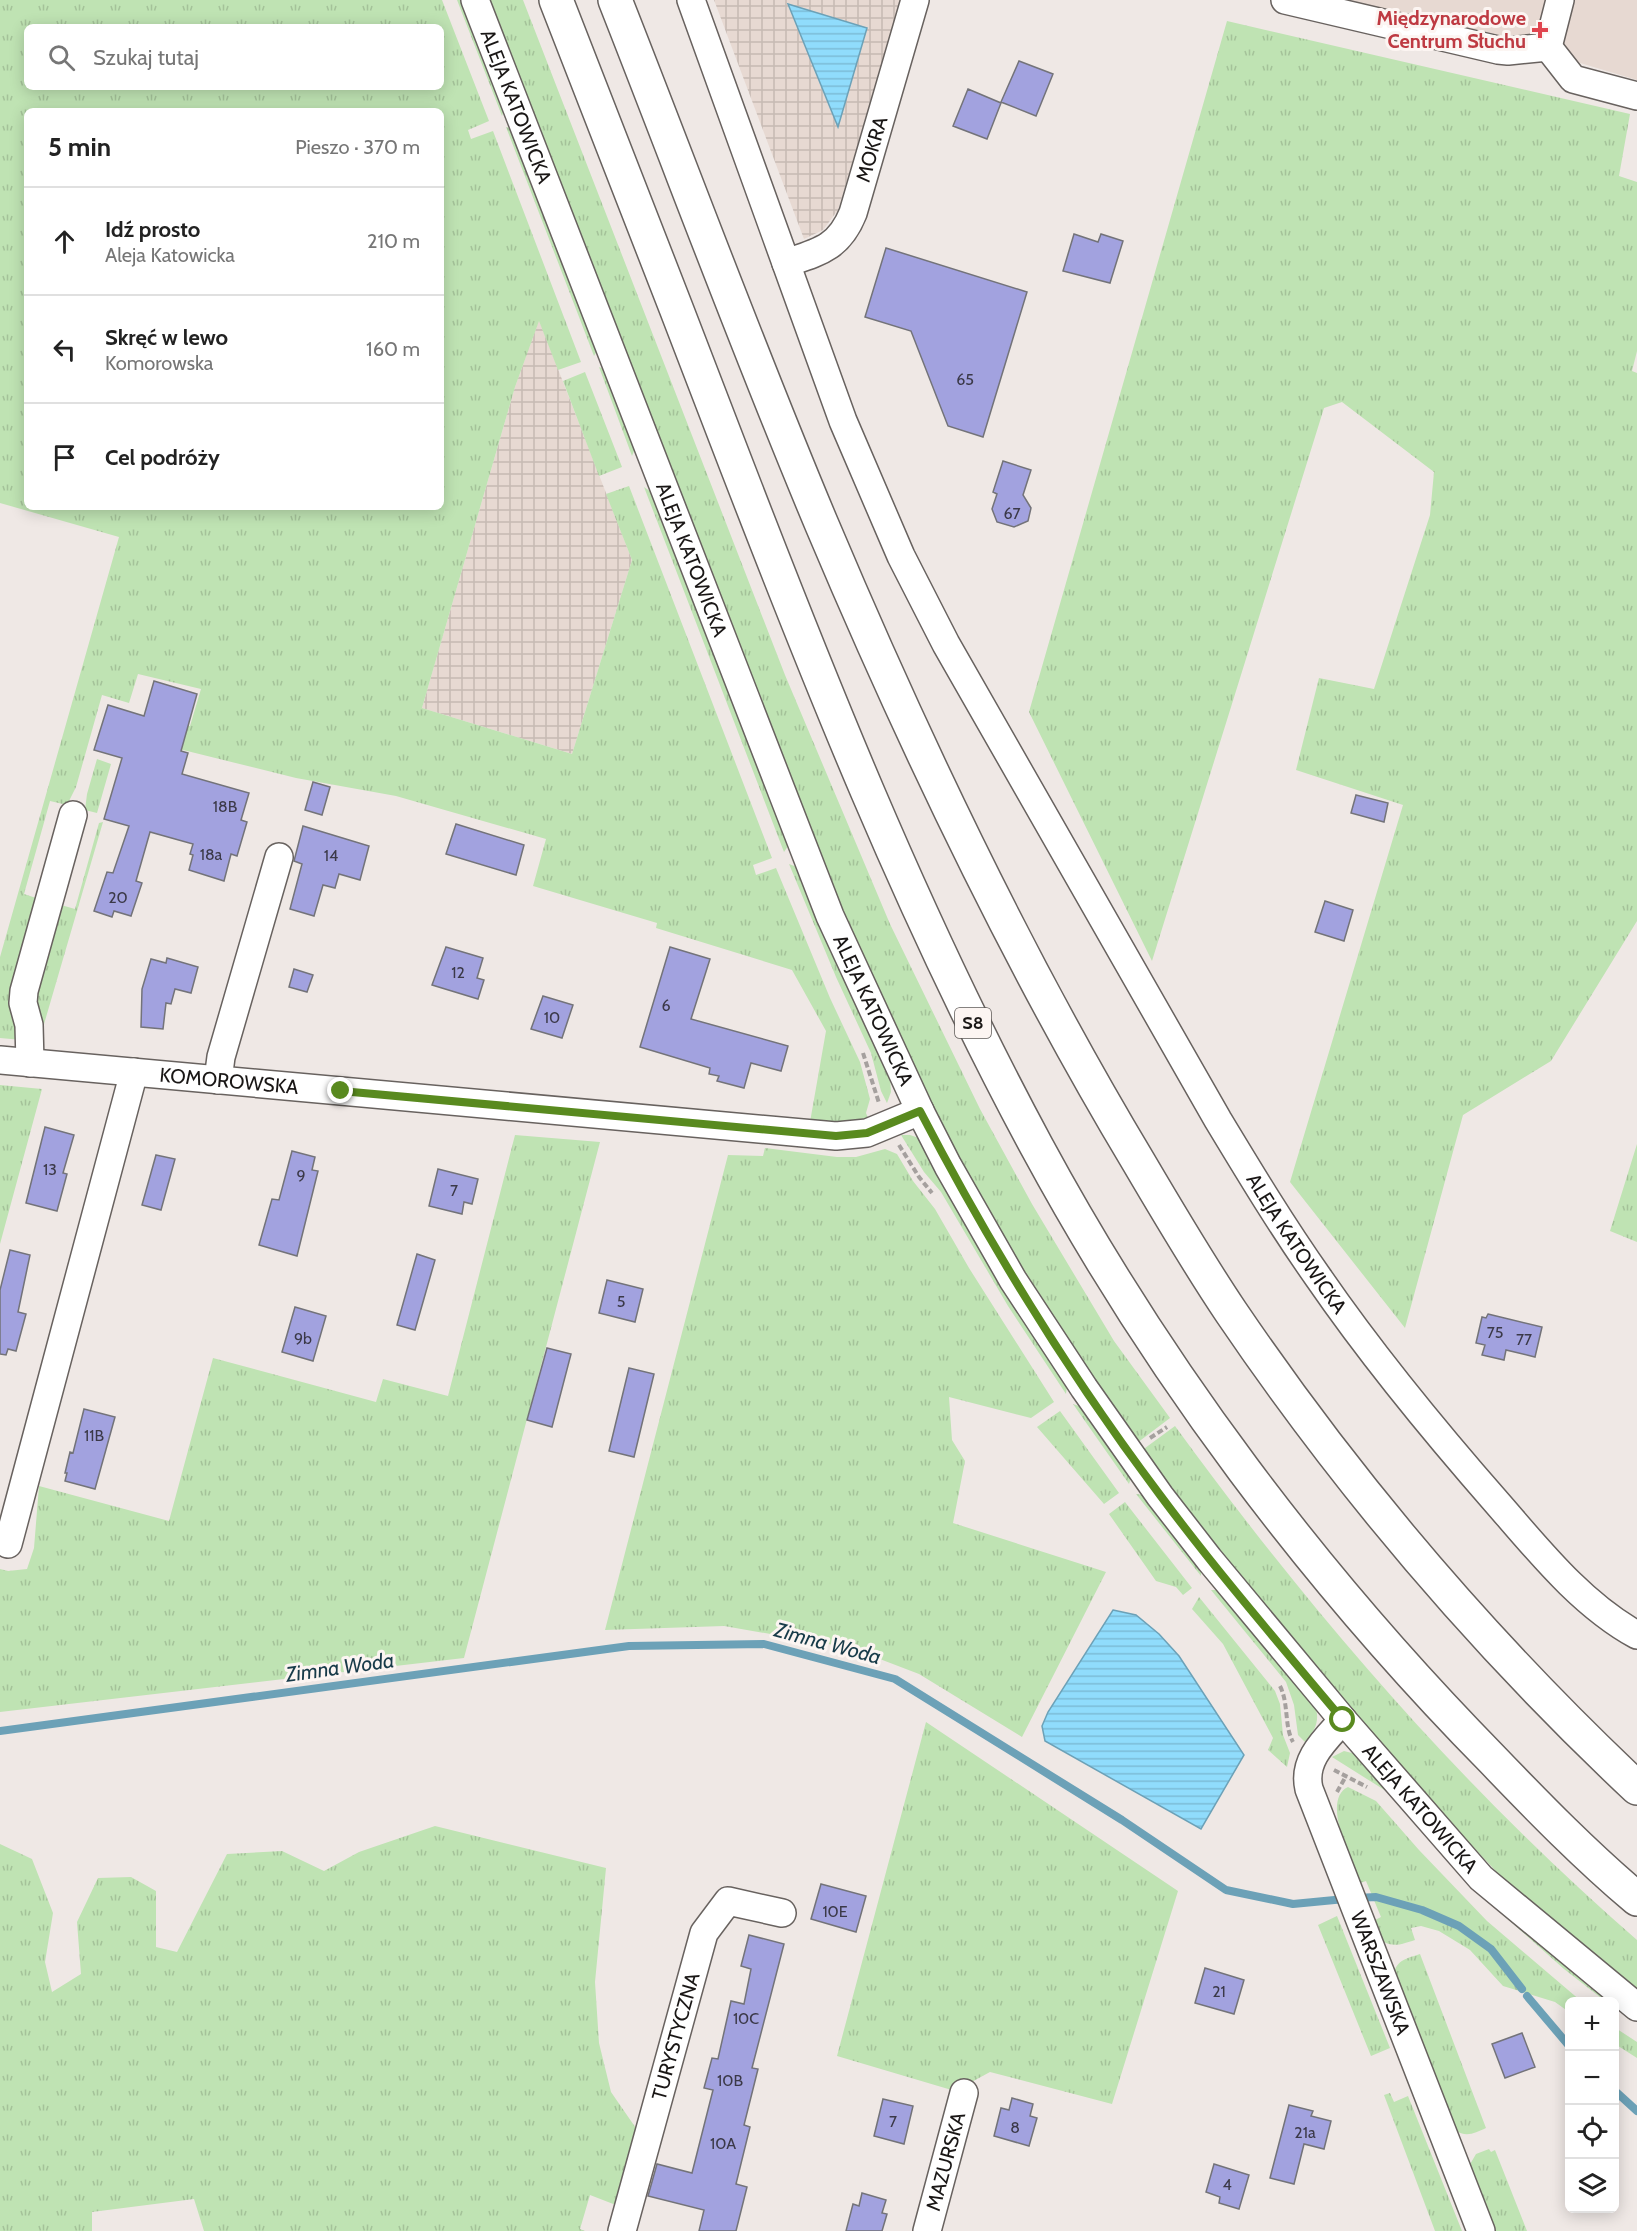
<!DOCTYPE html>
<html lang="pl">
<head>
<meta charset="utf-8">
<style>
	body { margin:0; font-family:Cabin,sans-serif; background:#f2f2f2; color:#222 }
	.controls { position:absolute; right:18px; bottom:18px; display:grid; overflow:hidden; border-radius:9px; box-shadow:0 3px 15px #0003 }
	.controls button { width:54px; height:54px; display:grid; place-items:center; padding:0; border:0; border-bottom:2px solid #e0e0e0; background:#fff; color:#222; font:30px sans-serif }
	.stop { position:absolute; width:18px; height:18px; margin:-14px; border:4px solid #598a1f; border-radius:50%; background:#fff }
	.stop.end { background:#598a1f; border-color:#fff; box-shadow:0 2px 6px #0008 }
	.list { margin:0; padding:0; list-style:none }
	h2 { display:flex; justify-content:space-between; align-items:center; height:78px; margin:0; padding:0 24px; font-size:26px }
	h2 small { font-size:20px; font-weight:400; color:#767676 }
	.list li { display:grid; grid-template-columns:39px 1fr auto; gap:18px; align-items:center; box-sizing:border-box; height:108px; padding:0 24px; border-top:2px solid #e0e0e0 }
	.list b { display:block; font-size:22px; white-space:nowrap }
	.list p { margin:0; font-size:20px; white-space:nowrap; color:#767676 }
	.list em { font-size:20px; font-style:normal; color:#767676 }
	.icon { flex:none; width:33px; height:33px; fill:none; stroke:currentColor; stroke-width:2; stroke-linecap:round; stroke-linejoin:round }
	.map { position:relative; flex:none; width:1637px; height:2231px; overflow:hidden }
	.search { position:absolute; background:#fff; box-shadow:0 3px 15px #0003; left:24px; top:24px; width:420px; height:66px; display:flex; align-items:center; gap:15px; box-sizing:border-box; padding:0 21px; border-radius:9px; color:#767676; font-size:22px }
	.panel { position:absolute; background:#fff; box-shadow:0 3px 15px #0003; left:24px; top:108px; width:420px; height:402px; border-radius:9px }
	.map>svg:first-child { display:block }
	.industrial { fill:url(#industrial-grid) }
	.built { fill:#e7d9d2 }
	.grass { fill:url(#grass-tufts); fill-rule:evenodd }
	.water { fill:url(#water-rules); stroke:#6ca1b7; stroke-width:1.5 }
	.lines { fill:none; stroke-linecap:round; stroke-linejoin:round }
	.stream { stroke:#6ca1b7; stroke-width:8 }
	.building { fill:#a2a2df; stroke:#737379; stroke-width:1.5 }
	.minor-casing { stroke:#68625f; stroke-width:30 }
	.highway-casing { stroke:#68625f; stroke-width:36 }
	.path { stroke:#a5a09e; stroke-width:4; stroke-dasharray:6 3; stroke-linecap:butt }
	.minor { stroke:#fff; stroke-width:27 }
	.highway { stroke:#fff; stroke-width:33 }
	.route { stroke:#598a1f; stroke-width:8 }
	.health-dot { fill:#e0444e; stroke:#fcf5f2; stroke-width:2 }
	.labels { text-anchor:middle; dominant-baseline:central; stroke-width:6; stroke-linejoin:round; paint-order:stroke }
	.number-label { font-size:16px; fill:#3b3948 }
	.shield { fill:#fcf5f2; stroke:#5d5957; stroke-width:1.5 }
	.shield-label { font-size:18px; font-weight:bold; fill:#191615 }
	.health-label { font-size:20px; font-weight:bold; fill:#be3a42; stroke:#fcf5f2; text-anchor:end }
	.street-label { font-size:20px; fill:#191615; stroke:#fcf5f2 }
	.water-label { font-size:21px; font-style:italic; fill:#183b49; stroke:#fcf5f2 }
</style>
</head>
<body>
<div class="map">
<svg width="1637" height="2231" viewBox="0 0 1637 2231">
	<defs>
		<pattern id="industrial-grid" width="8" height="8" patternUnits="userSpaceOnUse" patternTransform="scale(1.5)"><rect width="8" height="8" fill="#e7d9d2"/><path d="M0 4h8M4 0v8" fill="none" stroke="#c6bab3"/></pattern>
		<pattern id="grass-tufts" width="24" height="20" patternUnits="userSpaceOnUse" patternTransform="scale(1.5)"><rect width="24" height="20" fill="#bfe3b3"/><path d="M3 7l-1-3M5 7V3M7 7l1-3M15 17l-1-3M17 17v-4M19 17l1-3" fill="none" stroke="#a4c299"/></pattern>
		<pattern id="water-rules" width="6" height="5" patternUnits="userSpaceOnUse" patternTransform="scale(1.5)"><rect width="6" height="5" fill="#90dcfc"/><path d="M0 2.5h6" fill="none" stroke="#7cbcd7"/></pattern>
	</defs>
	<rect width="100%" height="100%" fill="#efe8e5"/>
	<path class="industrial" d="M 714,0 L 901,0 L 838,210 L 823,230 L 804,239 Z
		M 539,320 L 632,560 L 572,754 L 422,708 L 515,387 Z"/>
	<path class="built" d="M 1318,0 L 1637,0 L 1637,80 L 1577,62 Z"/>
	<path class="grass" d="M 0,0 L 442,0 L 489,121 L 468,130 L 471,139 L 493,131 L 581,362 L 558,370 L 539,321 L 515,387 L 422,708 L 572,754 L 632,560 L 606,494 L 629,486 L 772,858 L 753,865 L 756,875 L 776,868 L 830,998 L 860,1062 L 870,1099 L 866,1113 L 868,1118 L 833,1123 L 810,1122 L 826,1031 L 792,970 L 656,928 L 657,923 L 533,886 L 546,839 L 396,796 L 296,778 L 171,747 L 178,723 L 190,726 L 201,689 L 138,674 L 129,703 L 102,695 L 76,787 L 67,805 L 50,801 L 24,894 L 36,898 L 22,1040 L 0,1038 L 0,957 L 119,537 L 0,503 ZM 27,27 L 441,27 L 441,87 L 27,87 ZM 27,111 L 441,111 L 441,507 L 27,507 Z
		M 457,0 L 464,0 L 504,110 L 502,116 Z
		M 489,0 L 523,0 L 785,675 L 890,924 L 980,1109 L 1032,1204 L 1114,1341 L 1170,1418 L 1137,1443 L 1021,1269 L 943,1130 L 841,911 Z
		M 1227,21 L 1630,114 L 1619,176 L 1637,182 L 1637,351 L 1632,371 L 1637,373 L 1637,921 L 1551,1061 L 1463,1115 L 1405,1328 L 1290,1182 L 1403,805 L 1296,770 L 1319,678 L 1374,689 L 1430,515 L 1434,472 L 1342,402 L 1324,408 L 1152,961 L 1029,712 Z
		M 506,127 L 513,129 L 597,351 L 594,356 Z
		M 599,367 L 606,370 L 636,446 L 632,456 Z
		M 585,372 L 622,467 L 599,476 L 563,381 Z
		M 644,487 L 654,494 L 788,841 L 788,846 L 784,852 Z
		M 97,759 L 111,764 L 97,813 L 85,810 L 87,794 Z
		M 103,822 L 42,1031 L 32,991 L 61,905 L 75,909 L 99,823 Z
		M 789,864 L 797,867 L 890,1077 L 891,1092 L 887,1103 L 881,1091 L 871,1053 L 836,977 Z
		M 0,1085 L 42,1089 L 0,1244 Z
		M 515,1135 L 600,1142 L 464,1658 L 0,1712 L 0,1569 L 8,1571 L 27,1569 L 34,1548 L 39,1486 L 169,1521 L 213,1358 L 376,1402 L 383,1379 L 448,1396 Z
		M 901,1135 L 910,1135 L 919,1138 L 1067,1386 L 1066,1394 L 1008,1306 L 941,1192 L 924,1172 Z
		M 1637,1144 L 1637,1242 L 1610,1231 Z
		M 765,1148 L 837,1157 L 856,1157 L 885,1149 L 897,1154 L 913,1181 L 935,1209 L 969,1268 L 1054,1402 L 1031,1418 L 949,1397 L 952,1440 L 965,1461 L 953,1523 L 1106,1572 L 1022,1737 L 919,1674 L 851,1648 L 724,1626 L 605,1630 L 728,1155 L 763,1156 Z
		M 1073,1404 L 1082,1407 L 1131,1478 L 1129,1484 Z
		M 1060,1411 L 1119,1493 L 1104,1504 L 1037,1427 Z
		M 1175,1426 C 1311,1613 1462,1788 1637,1940 L 1637,1990 L 1529,1906 L 1430,1802 L 1231,1565 L 1141,1451 Z
		M 1136,1494 L 1144,1495 L 1201,1569 L 1201,1576 Z
		M 1125,1502 L 1192,1588 L 1183,1595 L 1176,1587 L 1156,1581 L 1109,1514 Z
		M 1211,1590 L 1219,1590 L 1315,1705 C 1320,1720 1316,1730 1305,1742 L 1298,1735 L 1294,1705 L 1286,1682 Z
		M 1199,1597 L 1275,1691 L 1280,1704 L 1283,1735 L 1290,1753 L 1287,1767 L 1268,1750 L 1273,1738 L 1223,1644 L 1192,1609 Z
		M 926,1722 L 1178,1891 L 1112,2104 L 990,2072 L 955,2091 L 837,2056 Z
		M 1344,1751 L 1356,1754 L 1527,1933 L 1611,2001 L 1605,2001 L 1564,1969 L 1485,1899 L 1386,1791 L 1332,1757 Z
		M 1348,1787 L 1376,1801 L 1419,1850 L 1487,1921 L 1581,2001 L 1570,2002 L 1569,2012 L 1555,2002 L 1503,1986 L 1470,1950 L 1439,1931 L 1421,1926 L 1411,1928 L 1415,1940 C 1402,1944 1394,1948 1382,1941 L 1375,1920 L 1381,1917 L 1366,1881 L 1360,1883 C 1353,1864 1320,1800 1348,1787 Z
		M 435,1826 L 606,1868 L 595,1982 L 599,2043 L 611,2092 L 640,2134 L 621,2207 L 590,2195 L 580,2229 L 585,2231 L 204,2231 L 194,2199 L 92,2212 L 92,2231 L 0,2231 L 0,1844 L 32,1859 L 53,1913 L 45,1962 L 52,1992 L 81,1974 L 77,1922 L 98,1878 L 131,1877 L 156,1891 L 156,1947 L 177,1952 L 227,1854 L 282,1851 L 324,1871 L 359,1852 Z
		M 1337,1916 L 1390,2048 L 1371,2056 L 1318,1925 Z
		M 1420,1954 L 1486,2128 C 1475,2133 1466,2138 1455,2130 L 1394,1974 C 1396,1960 1408,1958 1420,1954 Z
		M 1614,2027 L 1637,2042 L 1637,2058 L 1615,2044 Z
		M 1390,2093 L 1394,2102 L 1408,2096 L 1462,2231 L 1435,2231 L 1384,2095 Z
		M 1489,2149 L 1491,2152 L 1495,2150 L 1527,2231 L 1494,2231 L 1469,2166 L 1476,2154 Z"/>
	<path class="water" d="M 788,4 L 867,28 L 838,127 Z
		M 1113,1610 L 1136,1615 L 1159,1634 L 1179,1656 L 1244,1755 L 1201,1829 L 1045,1741 L 1042,1726 L 1048,1712 Z"/>
	<g class="lines">
		<path class="stream" d="M 0,1731 L 629,1646 L 764,1644 L 895,1679 L 1122,1820 L 1226,1890 L 1293,1904 L 1345,1899
			M 1357,1898 L 1376,1897 L 1422,1910 L 1459,1926 L 1491,1949 L 1522,1989
			M 1527,1996 L 1570,2047
			M 1614,2090 L 1637,2111"/>
	</g>
	<path class="building" d="M 1019,61 L 1053,74 L 1036,116 L 1001,102 Z
		M 968,89 L 1001,103 L 987,139 L 953,126 Z
		M 1074,234 L 1098,242 L 1101,234 L 1123,241 L 1110,283 L 1063,271 Z
		M 886,248 L 1027,292 L 983,437 L 948,426 L 911,331 L 865,317 Z
		M 1003,461 L 1031,470 L 1023,495 L 1031,508 L 1028,521 L 1014,527 L 997,522 L 992,509 L 997,494 L 993,492 Z
		M 154,681 L 197,694 L 181,751 L 188,753 L 182,774 L 249,793 L 241,820 L 247,822 L 237,856 L 231,854 L 224,881 L 189,870 L 193,855 L 190,854 L 193,844 L 150,832 L 136,881 L 142,883 L 131,916 L 114,911 L 112,917 L 94,911 L 107,872 L 113,873 L 129,826 L 104,819 L 122,758 L 94,750 L 108,705 L 144,716 Z
		M 313,782 L 330,787 L 322,815 L 305,810 Z
		M 1356,795 L 1388,803 L 1384,822 L 1351,813 Z
		M 456,824 L 524,845 L 516,875 L 446,854 Z
		M 303,826 L 369,846 L 360,880 L 339,874 L 335,888 L 323,885 L 314,916 L 290,909 L 302,864 L 294,861 Z
		M 1325,901 L 1353,910 L 1344,941 L 1315,932 Z
		M 446,947 L 483,958 L 477,978 L 484,980 L 478,999 L 432,985 Z
		M 670,947 L 710,959 L 691,1019 L 788,1046 L 781,1071 L 751,1063 L 744,1088 L 717,1081 L 719,1076 L 709,1074 L 710,1068 L 640,1047 Z
		M 167,958 L 198,967 L 191,993 L 175,989 L 171,1004 L 166,1003 L 163,1029 L 141,1027 L 142,989 L 151,959 L 166,963 Z
		M 294,969 L 313,975 L 307,992 L 289,987 Z
		M 543,996 L 573,1005 L 562,1038 L 531,1029 Z
		M 45,1127 L 74,1135 L 63,1173 L 67,1174 L 57,1211 L 26,1203 Z
		M 292,1151 L 315,1157 L 312,1170 L 318,1171 L 297,1256 L 259,1245 L 272,1199 L 279,1200 Z
		M 156,1155 L 175,1159 L 161,1210 L 142,1205 Z
		M 438,1169 L 478,1179 L 472,1204 L 464,1202 L 462,1214 L 429,1206 Z
		M 10,1250 L 30,1255 L 18,1312 L 26,1314 L 16,1351 L 8,1349 L 6,1355 L 0,1354 L 0,1290 Z
		M 417,1254 L 435,1260 L 415,1330 L 397,1325 Z
		M 607,1280 L 643,1289 L 635,1322 L 599,1313 Z
		M 295,1307 L 326,1316 L 313,1361 L 282,1352 Z
		M 1488,1314 L 1542,1327 L 1535,1357 L 1506,1350 L 1504,1360 L 1482,1355 L 1485,1345 L 1476,1343 L 1482,1317 L 1486,1318 Z
		M 547,1348 L 571,1354 L 552,1427 L 527,1420 Z
		M 629,1368 L 654,1374 L 634,1457 L 609,1451 Z
		M 84,1409 L 115,1417 L 95,1489 L 65,1481 L 67,1473 L 65,1473 L 70,1452 L 73,1453 Z
		M 821,1884 L 866,1896 L 856,1932 L 811,1919 Z
		M 749,1935 L 784,1944 L 752,2068 L 758,2069 L 744,2125 L 750,2127 L 736,2184 L 747,2187 L 736,2231 L 699,2231 L 704,2210 L 648,2196 L 657,2164 L 692,2173 L 713,2090 L 704,2088 L 712,2058 L 718,2059 L 731,2001 L 744,2004 L 751,1969 L 741,1966 Z
		M 1205,1968 L 1244,1980 L 1234,2014 L 1195,2003 Z
		M 1522,2033 L 1535,2067 L 1505,2078 L 1492,2044 Z
		M 1012,2098 L 1033,2104 L 1030,2116 L 1037,2118 L 1029,2146 L 994,2136 L 1001,2108 L 1009,2110 Z
		M 883,2099 L 913,2106 L 904,2144 L 874,2136 Z
		M 1289,2105 L 1313,2111 L 1311,2116 L 1331,2121 L 1324,2149 L 1304,2144 L 1294,2184 L 1270,2178 Z
		M 1214,2164 L 1249,2175 L 1239,2209 L 1219,2203 L 1220,2197 L 1206,2192 Z
		M 862,2193 L 886,2200 L 882,2213 L 887,2214 L 882,2231 L 846,2231 L 853,2204 L 859,2206 Z"/>
	<g class="lines">
		<g class="minor-casing">
			<g id="minor">
				<path id="s1" d="M 475,0 L 830,916 L 920,1111 L 948,1166 L 1013,1280 L 1084,1388 L 1160,1496 L 1209,1559 L 1343,1720 L 1481,1878 L 1637,2007"/>
				<path id="s2" d="M 691,0 L 843,421 L 901,556 L 946,644 L 1218,1120 C 1250,1173 1282,1226 1318,1277 C 1373,1357 1435,1432 1499,1505 C 1539,1551 1582,1605 1637,1635"/>
				<path d="M 1285,0 L 1498,50 L 1508,51 L 1548,47"/>
				<path d="M 1548,47 L 1573,79 L 1637,96"/>
				<path d="M 1548,47 L 1560,0"/>
				<path id="s3" d="M 786,263 C 819,252 839,248 853,213 L 915,0"/>
				<path id="s4" d="M 0,1060 L 836,1136 L 867,1133 L 920,1111"/>
				<path d="M 30,1063 L 29,1025 L 23,1003 L 24,991 L 73,815"/>
				<path d="M 218,1080 L 221,1057 L 279,857"/>
				<path d="M 8,1544 L 134,1072"/>
				<path id="s5" d="M 1343,1720 C 1325,1740 1302,1760 1309,1789 L 1481,2231"/>
				<path id="s6" d="M 622,2231 L 704,1933 L 728,1901 L 782,1913"/>
				<path id="s7" d="M 927,2231 L 964,2093"/>
			</g>
		</g>
		<g class="highway-casing">
			<path id="highway" d="M 556,0 C 611,142 667,283 721,425 C 815,670 912,916 1037,1147 C 1158,1371 1315,1579 1493,1760 C 1539,1808 1586,1856 1637,1899
				M 615,0 C 684,175 749,352 822,525 C 914,743 1016,958 1138,1161 C 1168,1212 1198,1263 1231,1312 C 1349,1486 1484,1644 1637,1788"/>
		</g>
		<path class="path" d="M 863,1053 L 879,1103
			M 899,1145 L 919,1177 L 932,1193
			M 1150,1438 L 1167,1427
			M 1280,1686 C 1289,1704 1284,1726 1293,1742
			M 1334,1770 L 1367,1787
			M 1337,1792 L 1346,1776"/>
		<use href="#minor" class="minor"/>
		<use href="#highway" class="highway"/>
	</g>
	<g class="lines">
		<path class="route" d="M 341,1091 L 836,1136 L 867,1133 L 920,1111 C 990,1246 1069,1374 1160,1495 C 1218,1573 1281,1646 1343,1720"/>
	</g>
	<path class="health-dot" d="M1537 21h6v6h6v6h-6v6h-6v-6h-6v-6h6z"/>
	<g class="labels">
		<g class="number-label">
			<text x="965" y="379">65</text>
			<text x="1012" y="513">67</text>
			<text x="225" y="806">18B</text>
			<text x="211" y="854">18a</text>
			<text x="331" y="855">14</text>
			<text x="118" y="897">20</text>
			<text x="458" y="972">12</text>
			<text x="666" y="1005">6</text>
			<text x="552" y="1017">10</text>
			<text x="50" y="1169">13</text>
			<text x="301" y="1175">9</text>
			<text x="454" y="1190">7</text>
			<text x="621" y="1301">5</text>
			<text x="1495" y="1332">75</text>
			<text x="303" y="1338">9b</text>
			<text x="1524" y="1339">77</text>
			<text x="94" y="1435">11B</text>
			<text x="835" y="1911">10E</text>
			<text x="1219" y="1991">21</text>
			<text x="746" y="2018">10C</text>
			<text x="730" y="2080">10B</text>
			<text x="893" y="2121">7</text>
			<text x="1015" y="2127">8</text>
			<text x="1305" y="2132">21a</text>
			<text x="723" y="2143">10A</text>
			<text x="1227" y="2184">4</text>
		</g>
		<rect class="shield" x="955" y="1008" width="36" height="30" rx="4.5"/>
		<g class="shield-label">
			<text x="973" y="1023">S8</text>
		</g>
		<g class="health-label">
			<text x="1526" y="18">Międzynarodowe<tspan x="1526" dy="23">Centrum Słuchu</tspan></text>
		</g>
		<g class="street-label">
			<text stroke="none"><textPath href="#s1" startOffset="114">ALEJA KATOWICKA</textPath></text>
			<text stroke="none"><textPath href="#s3" startOffset="154">MOKRA</textPath></text>
			<text stroke="none"><textPath href="#s1" startOffset="600">ALEJA KATOWICKA</textPath></text>
			<text stroke="none"><textPath href="#s1" startOffset="1086">ALEJA KATOWICKA</textPath></text>
			<text stroke="none"><textPath href="#s4" startOffset="230">KOMOROWSKA</textPath></text>
			<text stroke="none"><textPath href="#s2" startOffset="1388">ALEJA KATOWICKA</textPath></text>
			<text stroke="none"><textPath href="#s1" startOffset="2058">ALEJA KATOWICKA</textPath></text>
			<text stroke="none"><textPath href="#s5" startOffset="278">WARSZAWSKA</textPath></text>
			<text stroke="none"><textPath href="#s6" startOffset="202">TURYSTYCZNA</textPath></text>
			<text stroke="none"><textPath href="#s7" startOffset="72">MAZURSKA</textPath></text>
		</g>
		<g class="water-label">
			<text transform="translate(828 1643) rotate(15)">Zimna Woda</text>
			<text transform="translate(340 1667) rotate(-8)">Zimna Woda</text>
		</g>
	</g>
</svg>
<div class="controls">
<button>+</button>
<button>−</button>
<button><svg class="icon" aria-label="locate" viewBox="0 0 24 24"><circle cx="12" cy="12" r="6"/><path d="M12 2v4M12 18v4M2 12h4M18 12h4"/></svg></button>
<button><svg class="icon" aria-label="layers" viewBox="0 0 24 24"><path d="M12 4l9 5-9 5-9-5zM3 14l9 5 9-5"/></svg></button>
</div>
<div class="stop" style="left:1343px;top:1720px"></div>
<div class="stop end" style="left:341px;top:1091px"></div>
<div class="search"><svg class="icon" aria-label="search" viewBox="0 0 24 24"><circle cx="10" cy="10" r="6"/><path d="M15 15l6 6"/></svg>Szukaj tutaj</div>
<section class="panel">
<h2>5 min<small>Pieszo · 370 m</small></h2>
<ul class="list">
<li><svg class="icon" aria-label="ahead" viewBox="0 0 24 24"><path d="M12 20V5M6 11l6-6 6 6"/></svg><div><b>Idź prosto</b><p>Aleja Katowicka</p></div><em>210 m</em></li>
<li><svg class="icon" aria-label="left" viewBox="0 0 24 24"><path d="M17 20v-9H6M10 6l-5 5 5 5"/></svg><div><b>Skręć w lewo</b><p>Komorowska</p></div><em>160 m</em></li>
<li><svg class="icon" aria-label="arrive" viewBox="0 0 24 24"><path d="M6 21V4h12l-3 4 3 4H6"/></svg><div><b>Cel podróży</b></div></li>
</ul>
</section>
</div>
</body>
</html>
